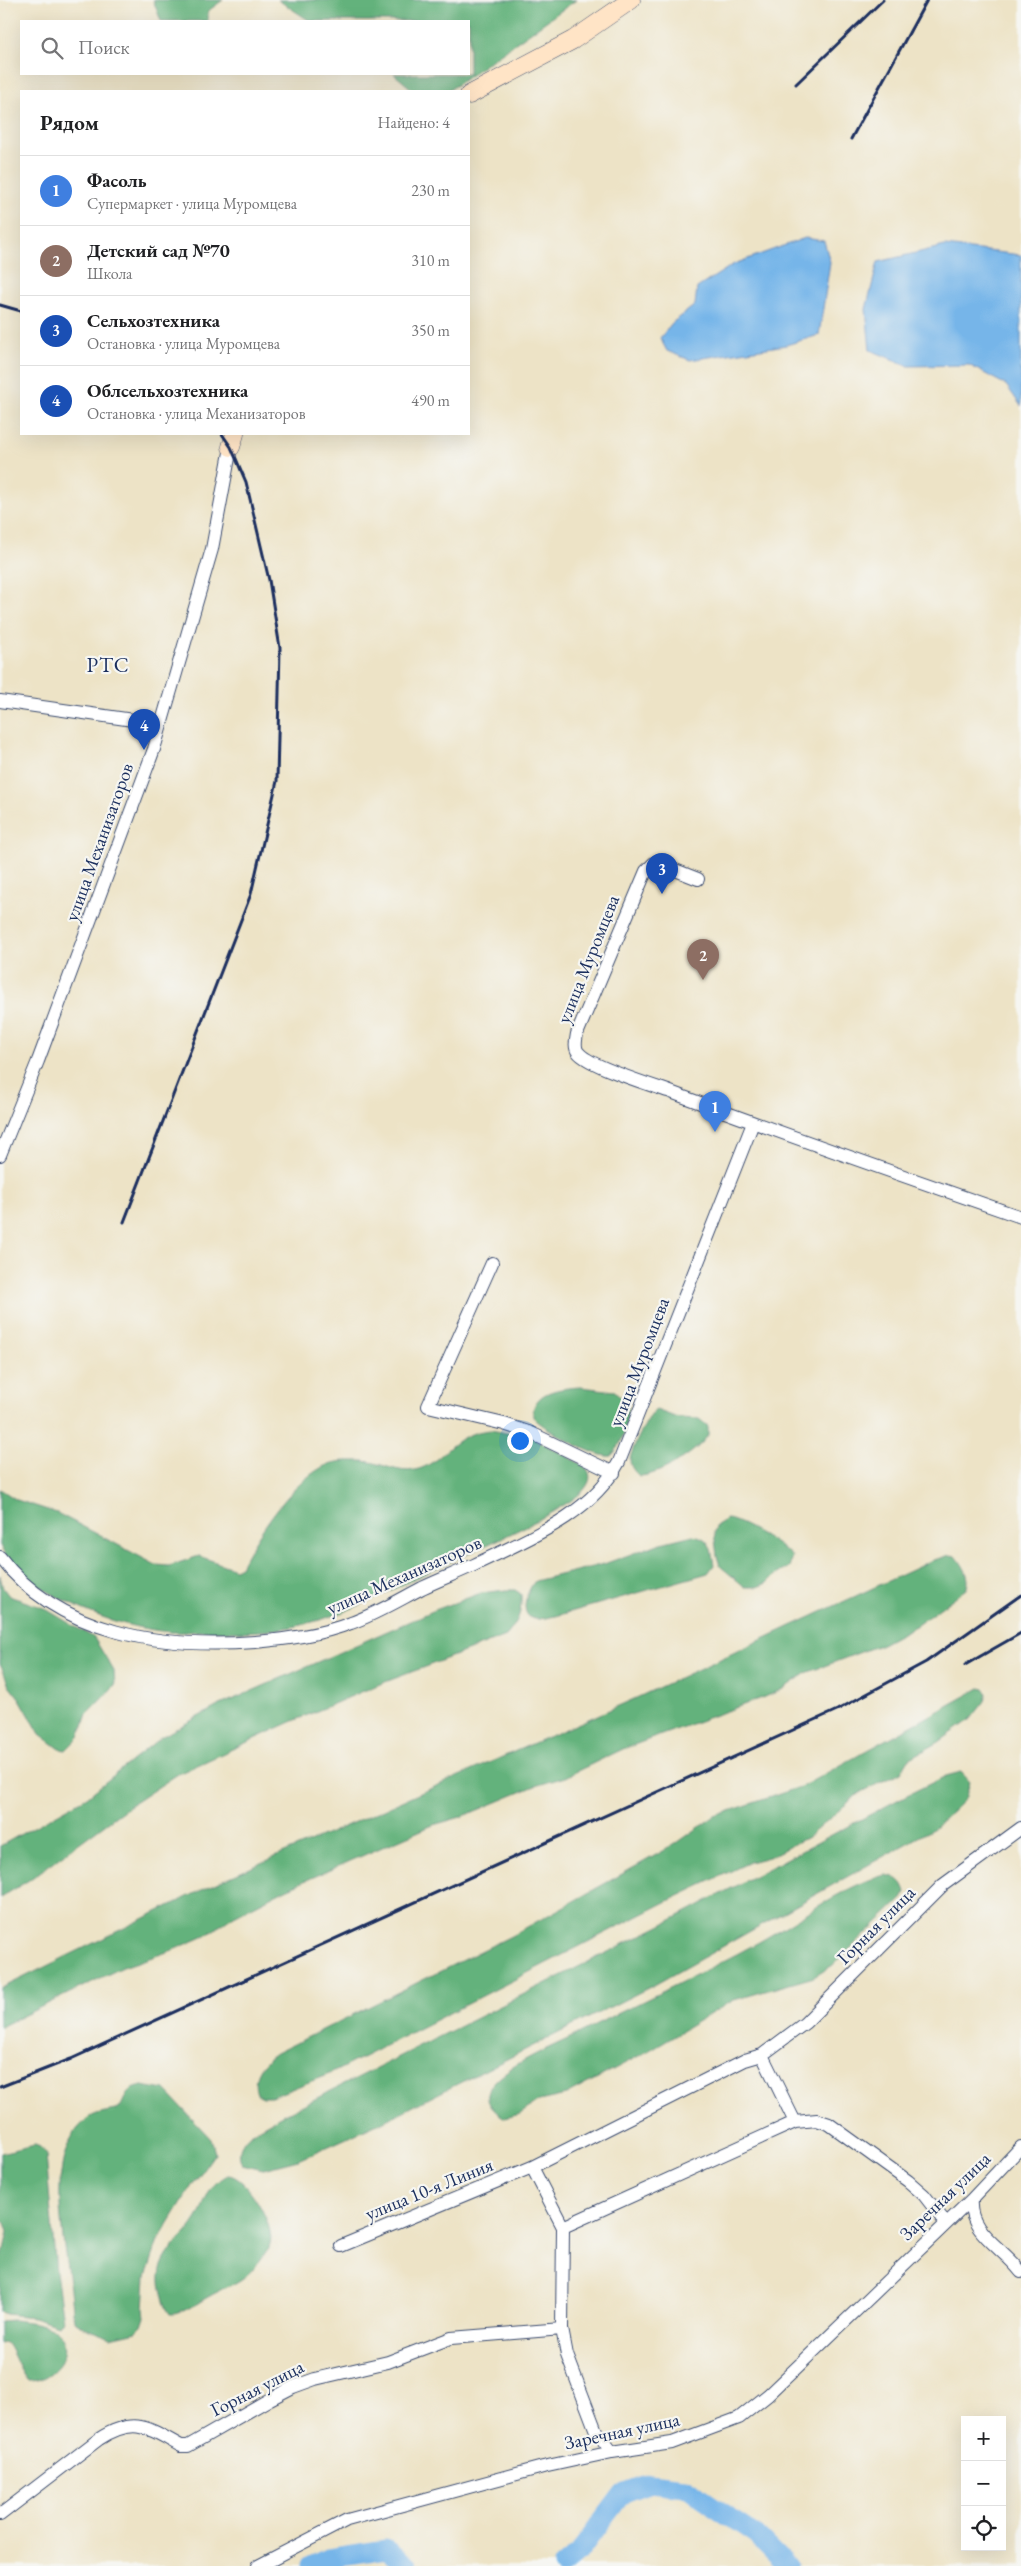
<!DOCTYPE html>
<html lang="ru">
<head>
<meta charset="utf-8">
<style>
	body { margin:0; font-family:"EB Garamond",serif; background:#f2f2f2; color:#202124 }
	.controls { position:absolute; right:15px; bottom:15px; display:grid; overflow:hidden; border-radius:0px; box-shadow:0 5px 20px #0002 }
	.controls button { width:45px; height:45px; display:grid; place-items:center; padding:0; border:0; border-bottom:1px solid #e0e0e0; background:#fff; color:#202124; font:25px sans-serif }
	.you { position:absolute; left:519px; top:1440px; width:18px; height:18px; margin:-12px; border:4px solid #fff; border-radius:50%; background:#1a73e8; box-shadow:0 0 0 8px #1a73e833 }
	.badge { display:grid; place-items:center; width:32px; height:32px; border-radius:50%; background:#1a73e8; color:#fff; font-size:16px; font-weight:700 }
	.pin { position:absolute; translate:-50% -41px; filter:drop-shadow(0 1px 2px #0008) }
	.pin::after { content:''; position:absolute; top:26px; width:18px; height:15px; background:inherit; clip-path:polygon(0 0,100% 0,50% 100%) }
	.list { margin:0; padding:0; list-style:none }
	h2 { display:flex; justify-content:space-between; align-items:center; height:65px; margin:0; padding:0 20px; font-size:21px }
	h2 small { font-size:16px; font-weight:400; color:#757577 }
	.list li { display:grid; grid-template-columns:32px 1fr auto; gap:15px; align-items:center; box-sizing:border-box; height:70px; padding:0 20px; border-top:1px solid #e0e0e0 }
	.list b { display:block; font-size:19px; white-space:nowrap }
	.list p { margin:0; font-size:16px; white-space:nowrap; color:#757577 }
	.list em { font-size:16px; font-style:normal; color:#757577 }
	.icon { flex:none; width:28px; height:28px; fill:none; stroke:currentColor; stroke-width:2; stroke-linecap:round; stroke-linejoin:round }
	.map { position:relative; flex:none; width:1021px; height:2566px; overflow:hidden }
	.search { position:absolute; background:#fff; box-shadow:0 5px 20px #0002; left:20px; top:20px; width:450px; height:55px; display:flex; align-items:center; gap:12px; box-sizing:border-box; padding:0 18px; border-radius:0px; color:#757577; font-size:19px }
	.panel { position:absolute; background:#fff; box-shadow:0 5px 20px #0002; left:20px; top:90px; width:450px; height:345px; border-radius:0px }
	.map>svg:first-child { display:block }
	.forest { fill:#64b27b; stroke:#40706c }
	.water { fill:#76b5e9; stroke:#4872a4 }
	.lines { fill:none; stroke-linecap:round; stroke-linejoin:round }
	.river { stroke:#76b5e9; stroke-width:19 }
	.street-casing { stroke:#3a4a6e; stroke-width:14 }
	.secondary-casing { stroke:#3a4a6e; stroke-width:19 }
	.street { stroke:#fff; stroke-width:12 }
	.secondary { stroke:#ffe4c6; stroke-width:18 }
	.rail { stroke:#1b2f5e; stroke-width:3 }
	.labels { text-anchor:middle; dominant-baseline:central; stroke-width:4.5; stroke-linejoin:round; paint-order:stroke }
	.street-label { font-size:19px; fill:#1b2f5e; stroke:#f6f6f2 }
	.quarter-label { font-size:21px; letter-spacing:1px; fill:#1b2f5e; stroke:#f6f6f2 }
</style>
</head>
<body>
<div class="map">
<svg width="1021" height="2566" viewBox="0 0 1021 2566">
	<rect width="100%" height="100%" fill="#f6f6f2"/>
	<filter id="ink" filterUnits="userSpaceOnUse"><feTurbulence type="fractalNoise" baseFrequency=".02" numOctaves="2"/><feDisplacementMap in="SourceGraphic" scale="10" xChannelSelector="R" yChannelSelector="G"/><feConvolveMatrix kernelMatrix="1 2 1 2 8 2 1 2 1" color-interpolation-filters="sRGB"/></filter>
	<filter id="wash" filterUnits="userSpaceOnUse"><feTurbulence type="fractalNoise" baseFrequency=".0096" numOctaves="4" result="noise"/><feDisplacementMap in="SourceGraphic" scale="20" xChannelSelector="R" yChannelSelector="G"/><feGaussianBlur stdDeviation="1.12" result="paint"/><feColorMatrix in="noise" values="0 0 0 0 0 0 0 0 0 0 0 0 0 0 0 0 0 1.4 0 .05"/><feComposite in="paint" operator="in"/></filter>
	<g filter="url(#wash)">
		<rect width="100%" height="100%" fill="#ede3c6"/>
		<path class="forest" d="M 153,0 L 223,0 L 208,11 L 208,21 L 161,21 Z
			M 278,0 L 576,0 L 448,91 L 414,91 L 394,74 L 469,74 L 469,21 L 310,21 Z
			M 581,1387 L 615,1391 L 627,1404 C 629,1419 623,1446 611,1456 C 597,1459 542,1428 533,1417 C 531,1391 561,1388 581,1387 Z
			M 656,1410 L 678,1418 L 699,1419 L 708,1426 L 708,1435 C 698,1452 659,1476 639,1476 C 634,1471 630,1467 630,1459 C 631,1451 649,1413 656,1410 Z
			M 491,1430 L 533,1438 L 583,1465 C 600,1479 581,1494 569,1502 C 528,1528 481,1547 437,1568 C 394,1588 352,1613 305,1624 C 274,1632 240,1633 208,1631 C 195,1631 182,1633 170,1632 C 124,1628 70,1609 33,1581 C 21,1572 5,1560 0,1545 C 0,1532 0,1504 0,1489 L 17,1500 L 57,1513 L 156,1565 L 169,1566 L 199,1556 L 235,1569 L 241,1566 C 258,1533 294,1478 329,1464 C 340,1460 352,1461 363,1461 C 380,1462 398,1474 415,1470 C 444,1464 449,1433 491,1430 Z
			M 727,1519 C 740,1520 785,1547 792,1557 L 789,1567 L 774,1576 L 767,1583 L 757,1587 L 745,1587 L 720,1566 L 717,1556 L 714,1532 L 717,1525 Z
			M 693,1535 C 711,1538 711,1548 714,1565 L 708,1573 L 556,1616 C 548,1617 538,1621 531,1618 C 519,1611 528,1589 535,1581 L 604,1564 L 661,1543 Z
			M 950,1555 L 956,1556 C 963,1565 972,1578 966,1589 L 917,1625 L 882,1644 L 806,1673 L 783,1689 L 765,1697 L 623,1749 L 565,1777 L 535,1786 L 461,1817 L 433,1825 L 286,1889 L 234,1916 L 205,1936 L 173,1950 L 123,1967 L 0,2027 L 0,1989 L 214,1884 L 634,1699 L 931,1561 Z
			M 0,1575 L 3,1588 L 9,1596 L 44,1608 L 94,1638 L 114,1671 L 115,1685 L 87,1714 L 79,1737 L 66,1750 L 60,1749 L 40,1734 L 20,1699 L 9,1685 L 0,1664 Z
			M 506,1590 L 515,1590 L 521,1594 C 522,1613 518,1622 506,1636 L 380,1684 L 289,1723 L 178,1774 L 128,1807 L 29,1880 L 0,1898 L 0,1846 L 87,1797 L 161,1737 L 218,1706 L 435,1610 L 481,1593 Z
			M 980,1688 L 985,1689 L 987,1694 L 985,1701 L 970,1720 L 939,1742 L 909,1759 L 901,1772 L 858,1794 L 808,1837 L 769,1857 L 750,1862 L 666,1902 L 332,2073 L 271,2097 L 263,2097 L 257,2094 C 251,2076 261,2063 276,2053 L 511,1936 L 674,1845 L 715,1816 L 803,1786 Z
			M 961,1772 L 970,1782 L 965,1799 L 936,1827 L 656,1984 L 380,2123 L 298,2160 L 263,2169 L 242,2164 C 230,2138 264,2126 283,2115 L 660,1926 L 905,1796 L 946,1776 Z
			M 886,1875 C 897,1877 903,1881 906,1892 L 902,1899 L 833,1965 L 814,1977 L 734,2000 L 648,2051 L 566,2095 L 539,2101 L 520,2114 L 505,2118 C 494,2111 483,2102 490,2088 C 501,2067 554,2046 576,2035 C 637,2003 699,1975 759,1942 C 793,1923 850,1882 886,1875 Z
			M 142,2086 L 165,2090 L 211,2139 L 215,2153 L 193,2184 L 158,2241 L 146,2277 L 144,2309 L 145,2317 L 142,2326 L 137,2331 L 111,2337 L 84,2327 L 76,2322 L 72,2312 C 70,2259 37,2155 89,2118 C 97,2112 109,2112 119,2109 C 128,2096 122,2090 142,2086 Z
			M 35,2145 L 40,2147 L 46,2155 L 56,2272 L 63,2321 L 58,2325 L 33,2317 L 6,2314 L 0,2312 L 0,2267 L 8,2232 L 5,2223 L 0,2219 L 0,2153 Z
			M 227,2175 C 247,2174 276,2228 270,2244 C 269,2249 264,2253 262,2257 C 246,2282 233,2283 208,2297 C 197,2303 183,2315 170,2314 C 165,2307 164,2301 162,2293 C 152,2258 179,2246 195,2221 C 207,2203 206,2186 227,2175 Z
			M 14,2320 C 27,2322 45,2323 56,2331 C 79,2350 52,2382 28,2381 C 17,2369 13,2348 5,2342 L 0,2343 L 0,2321 Z"/>
		<path class="water" d="M 805,238 L 824,241 L 830,262 L 819,335 L 786,345 L 690,360 L 667,351 L 660,338 L 672,323 L 695,305 L 697,288 L 734,264 Z
			M 945,246 L 1021,255 L 1021,406 L 1006,385 L 969,365 L 909,366 L 870,350 L 866,309 L 878,262 Z"/>
		<g class="lines">
			<path class="river" d="M 312,2566 L 328,2558 L 386,2549 L 408,2566
				M 562,2566 L 579,2552 L 623,2493 L 650,2483 L 685,2487 L 755,2534 L 787,2566"/>
		</g>
	</g>
	<g filter="url(#ink)">
		<g class="lines">
			<g class="street-casing">
				<path id="street" d="M 0,701 L 161,724
					M 698,879 L 660,864 L 654,863 L 646,871 L 577,1034 C 576,1040 574,1047 578,1052 C 587,1065 650,1085 668,1091 C 785,1135 903,1176 1021,1217
					M 0,1155 L 38,1061 L 154,749 L 212,549 L 231,447
					M 492,1263 L 428,1406 L 504,1424 L 531,1433 L 614,1473
					M 0,1557 C 59,1635 164,1649 255,1642 C 287,1639 320,1635 351,1623 C 376,1614 399,1600 422,1588 C 439,1580 457,1573 474,1565 C 527,1539 590,1516 619,1462 L 753,1123
					M 795,2122 L 817,2120 L 829,2124 L 908,2181 L 924,2195 L 945,2222
					M 532,2167 L 563,2227 L 562,2329 L 567,2355 L 596,2431 L 612,2452
					M 971,2200 C 968,2233 1003,2247 1021,2272
					M 563,2227 L 795,2122 L 762,2055
					M 341,2246 L 532,2167 L 745,2060 L 762,2055 L 805,2023 L 943,1885 L 1021,1828
					M 0,2515 L 99,2439 C 135,2416 148,2428 181,2446 L 188,2446 L 270,2399 L 293,2387 L 315,2379 L 388,2362 L 451,2338 L 562,2329
					M 258,2566 L 347,2520 L 543,2467 L 612,2452 L 672,2443 L 739,2418 L 768,2395 L 864,2303 L 971,2200 L 1021,2147"/>
			</g>
			<g class="secondary-casing">
				<path id="secondary" d="M 469,95 L 573,40 L 631,0
					M 231,447 L 235,434"/>
			</g>
			<use href="#street" class="street"/>
			<use href="#secondary" class="secondary"/>
			<path class="rail" d="M 796,84 L 883,0
				M 851,139 L 927,0
				M 0,305 L 21,311
				M 124,1222 L 251,894 L 277,781 L 280,648 L 269,580 L 246,482 L 231,447 L 222,434
				M 965,1665 L 1021,1633
				M 0,2087 L 71,2059 L 837,1710 L 926,1662 L 1021,1595"/>
		</g>
	</g>
	<g class="labels">
		<g class="street-label">
			<text transform="translate(99 842) rotate(-70)">улица Механизаторов</text>
			<text transform="translate(588 959) rotate(-68)">улица Муромцева</text>
			<text transform="translate(639 1362) rotate(-69)">улица Муромцева</text>
			<text transform="translate(404 1575) rotate(-24)">улица Механизаторов</text>
			<text transform="translate(876 1925) rotate(-45)">Горная улица</text>
			<text transform="translate(429 2189) rotate(-22)">улица 10-я Линия</text>
			<text transform="translate(945 2196) rotate(-44)">Заречная улица</text>
			<text transform="translate(257 2388) rotate(-27)">Горная улица</text>
			<text transform="translate(622 2431) rotate(-12)">Заречная улица</text>
		</g>
		<g class="quarter-label">
			<text x="108" y="664">РТС</text>
		</g>
	</g>
</svg>
<div class="controls">
<button>+</button>
<button>−</button>
<button><svg class="icon" aria-label="locate" viewBox="0 0 24 24"><circle cx="12" cy="12" r="6"/><path d="M12 2v4M12 18v4M2 12h4M18 12h4"/></svg></button>
</div>
<div class="you"></div>
<div class="pin badge" style="left:715px;top:1132px;background:#3f7fe0">1</div>
<div class="pin badge" style="left:703px;top:980px;background:#8d6e63">2</div>
<div class="pin badge" style="left:662px;top:894px;background:#1a4fb4">3</div>
<div class="pin badge" style="left:144px;top:750px;background:#1a4fb4">4</div>
<div class="search"><svg class="icon" aria-label="search" viewBox="0 0 24 24"><circle cx="10" cy="10" r="6"/><path d="M15 15l6 6"/></svg>Поиск</div>
<section class="panel">
<h2>Рядом<small>Найдено: 4</small></h2>
<ul class="list">
<li><span class="badge" style="background:#3f7fe0">1</span><div><b>Фасоль</b><p>Супермаркет · улица Муромцева</p></div><em>230 m</em></li>
<li><span class="badge" style="background:#8d6e63">2</span><div><b>Детский сад №70</b><p>Школа</p></div><em>310 m</em></li>
<li><span class="badge" style="background:#1a4fb4">3</span><div><b>Сельхозтехника</b><p>Остановка · улица Муромцева</p></div><em>350 m</em></li>
<li><span class="badge" style="background:#1a4fb4">4</span><div><b>Облсельхозтехника</b><p>Остановка · улица Механизаторов</p></div><em>490 m</em></li>
</ul>
</section>
</div>
</body>
</html>
